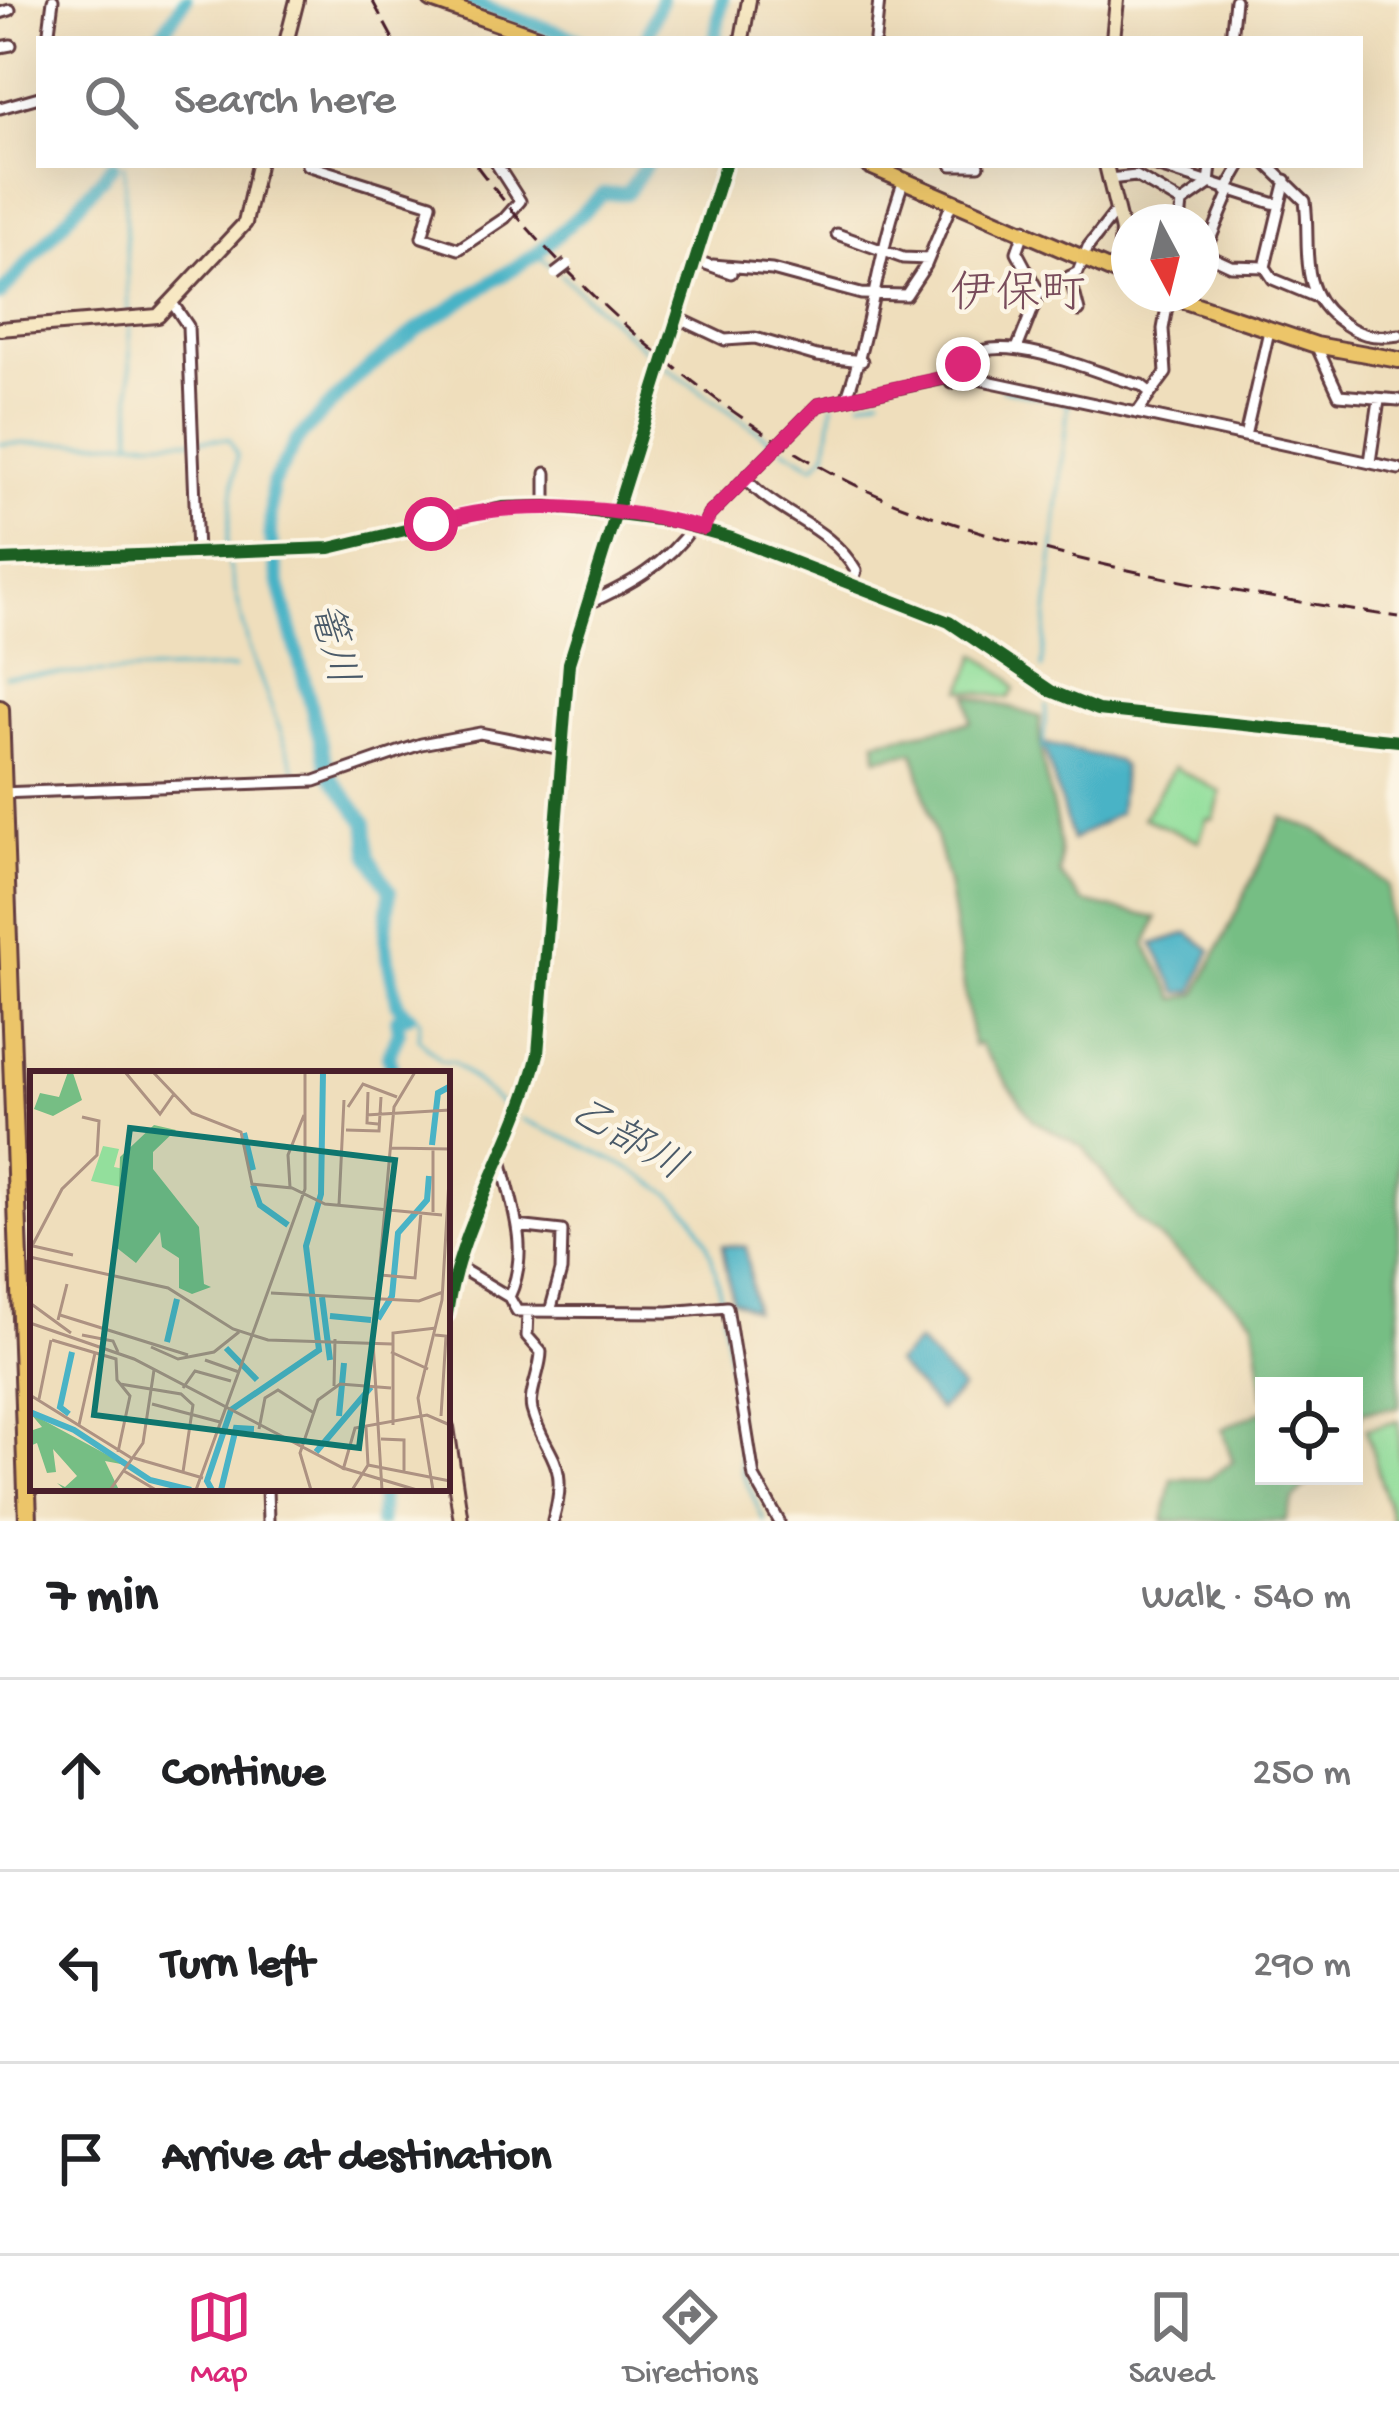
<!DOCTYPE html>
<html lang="en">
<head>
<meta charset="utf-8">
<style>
	body { margin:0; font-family:"Gochi Hand","Klee One",sans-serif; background:#f2f2f2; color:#202124 }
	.controls { position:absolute; right:36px; bottom:36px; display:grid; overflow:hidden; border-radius:0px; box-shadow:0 12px 48px #0002 }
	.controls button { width:108px; height:108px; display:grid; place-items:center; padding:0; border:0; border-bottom:3px solid #e0e0e0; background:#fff; color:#202124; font:60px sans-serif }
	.compass { position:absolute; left:1111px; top:204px; width:108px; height:108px; border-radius:50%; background:#fff; box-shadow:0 12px 48px #0002; rotate:173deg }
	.stop { position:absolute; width:36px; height:36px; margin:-27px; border:9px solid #db2777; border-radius:50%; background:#fff }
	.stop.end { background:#db2777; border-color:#fff; box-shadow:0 3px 12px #0008 }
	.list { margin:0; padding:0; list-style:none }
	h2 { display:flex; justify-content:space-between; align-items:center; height:156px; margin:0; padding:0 48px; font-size:51px }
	h2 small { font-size:39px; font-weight:400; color:#757577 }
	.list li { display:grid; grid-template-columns:78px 1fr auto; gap:36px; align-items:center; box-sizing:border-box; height:192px; padding:0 48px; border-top:3px solid #e0e0e0 }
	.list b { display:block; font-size:45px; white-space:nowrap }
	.list em { font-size:39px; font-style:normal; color:#757577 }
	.icon { flex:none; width:66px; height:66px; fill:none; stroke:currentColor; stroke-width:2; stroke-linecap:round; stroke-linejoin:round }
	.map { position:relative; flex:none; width:1399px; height:1521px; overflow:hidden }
	.search { position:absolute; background:#fff; box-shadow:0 12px 48px #0002; left:36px; right:36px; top:36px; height:132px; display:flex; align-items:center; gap:30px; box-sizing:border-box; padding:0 42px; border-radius:0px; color:#757577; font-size:45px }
	.sheet { height:732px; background:#fff }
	nav { display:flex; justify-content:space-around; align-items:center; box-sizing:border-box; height:168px; border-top:3px solid #e0e0e0; background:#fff; font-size:33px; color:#757577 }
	nav a { display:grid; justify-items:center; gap:6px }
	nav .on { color:#db2777 }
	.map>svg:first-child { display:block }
	.green { fill:#93df9c; stroke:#6e7f64; stroke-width:3 }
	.forest { fill:#76be84; stroke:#606e58; stroke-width:3 }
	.water { fill:#49b3c6; stroke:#4a6978; stroke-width:3 }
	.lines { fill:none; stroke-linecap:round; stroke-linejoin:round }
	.stream { stroke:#49b3c6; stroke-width:3 }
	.river { stroke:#49b3c6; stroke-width:14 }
	.street-casing { stroke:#633c41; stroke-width:15 }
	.secondary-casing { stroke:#633c41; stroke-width:18 }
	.primary-casing { stroke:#633c41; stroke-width:20 }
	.highway-casing { stroke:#633c41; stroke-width:22 }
	.street { stroke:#fff; stroke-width:9 }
	.secondary { stroke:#f7e8c3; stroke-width:12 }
	.primary { stroke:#ecc569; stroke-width:14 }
	.highway { stroke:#ecc569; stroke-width:16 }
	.rail { stroke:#4a1f2b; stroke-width:3; stroke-dasharray:18 9; stroke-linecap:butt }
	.street-bridge-casing { stroke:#633c41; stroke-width:15; stroke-linecap:butt }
	.street-bridge { stroke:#fff; stroke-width:9 }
	.cycleway-casing { stroke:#fcf5e5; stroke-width:20 }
	.cycleway { stroke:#1b5e20; stroke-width:12 }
	.route { stroke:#db2777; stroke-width:15 }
	.labels { text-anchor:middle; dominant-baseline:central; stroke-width:9; stroke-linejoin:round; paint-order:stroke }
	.water-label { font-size:42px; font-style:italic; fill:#4a5a69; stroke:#fcf5e5 }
	.quarter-label { font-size:45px; fill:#794c5c; stroke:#fcf5e5 }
	.inset-river { fill:none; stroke:#49b3c6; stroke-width:6 }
	.inset-road { fill:none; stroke:#ad9282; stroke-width:3 }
	.view { fill:#0f766e; fill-opacity:0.15; stroke:#0f766e; stroke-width:6 }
	.inset-edge { fill:none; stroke:#4a1f2b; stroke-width:6 }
</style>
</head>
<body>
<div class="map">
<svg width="1399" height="1521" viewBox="0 0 1399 1521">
	<rect width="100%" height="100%" fill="#fcf5e5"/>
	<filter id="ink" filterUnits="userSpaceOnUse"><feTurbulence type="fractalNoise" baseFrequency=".00833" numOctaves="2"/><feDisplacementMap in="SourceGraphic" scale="24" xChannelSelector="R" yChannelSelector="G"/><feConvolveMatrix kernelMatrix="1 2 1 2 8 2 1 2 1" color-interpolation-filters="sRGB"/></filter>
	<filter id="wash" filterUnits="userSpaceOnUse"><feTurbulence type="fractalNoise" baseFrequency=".004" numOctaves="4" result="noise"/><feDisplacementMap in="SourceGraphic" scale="48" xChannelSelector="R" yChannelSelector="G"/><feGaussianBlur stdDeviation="2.7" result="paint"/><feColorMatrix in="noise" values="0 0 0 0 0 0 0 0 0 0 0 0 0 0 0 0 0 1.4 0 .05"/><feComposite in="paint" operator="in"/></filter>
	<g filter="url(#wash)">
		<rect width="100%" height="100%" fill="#efdebc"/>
		<path class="green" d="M 977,654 L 1008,677 L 1015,689 L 1009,698 L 962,690 Z
			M 1174,767 L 1221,792 L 1214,819 L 1207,819 L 1199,841 L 1143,818 Z
			M 1399,1421 L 1399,1521 L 1392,1521 L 1366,1429 Z"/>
		<path class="forest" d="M 968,695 L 1040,717 C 1037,777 1064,816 1060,874 L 1083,902 L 1157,918 L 1146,945 L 1176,999 L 1197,994 L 1282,817 L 1320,832 L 1388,885 L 1390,985 L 1399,1007 L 1399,1407 L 1363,1412 L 1354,1429 L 1354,1386 L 1264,1386 L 1264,1400 L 1254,1320 L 1136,1218 L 1084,1148 L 1034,1121 L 979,1044 L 973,1046 L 948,883 L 914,752 L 877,758 L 876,741 L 971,722 Z
			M 1264,1410 L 1264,1476 L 1316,1476 L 1293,1499 L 1285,1521 L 1163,1521 L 1172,1479 L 1208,1479 L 1233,1462 L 1222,1429 Z"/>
		<path class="water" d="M 1043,743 L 1118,761 L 1123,767 L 1119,813 L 1072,840 Z
			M 1188,933 L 1211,950 L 1194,991 L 1178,993 L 1153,944 Z
			M 722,1245 L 746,1247 L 754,1310 L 732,1299 Z
			M 918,1342 L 962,1389 L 939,1410 L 895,1363 Z"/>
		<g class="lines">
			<path class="stream" d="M 124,165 L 128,312
				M 536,254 L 554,269
				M 561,275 L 657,360
				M 129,322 L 132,438
				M 665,366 L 775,443
				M 1001,389 L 1068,403 L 1042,668
				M 861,401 L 881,396
				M 0,444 L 229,439 L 237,455 L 227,546
				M 783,448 L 814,466 L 827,452 L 833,404
				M 227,556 L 249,648 L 295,770
				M 5,676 L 234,668
				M 1043,750 L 1046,706
				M 405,1009 L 413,1011 L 420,1021 L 418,1038 L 441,1061 L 453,1062 L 514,1115
				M 522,1119 C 568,1141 662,1175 692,1216 C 711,1241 716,1273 722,1304
				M 723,1313 L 742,1472 L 764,1521"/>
			<path class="river" d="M 462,0 L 578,39
				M 158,39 L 185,0
				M 646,39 L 661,0
				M 715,39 L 722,0
				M 0,295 L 113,165
				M 394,1074 L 388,1056 L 399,1032 L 397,1019 L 408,1016 L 398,1005 L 389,965 L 385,938 L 390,891 L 369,856 L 366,823 L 329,774 L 279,584 L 270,535 L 272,485 L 297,440 L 355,379 L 418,329 L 536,254 L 603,194 L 627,193 L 646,165
				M 380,1521 L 381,1488"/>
		</g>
	</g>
	<g filter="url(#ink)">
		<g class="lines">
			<g class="street-casing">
				<path id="street" d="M 0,13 L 10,10
					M 48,39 L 53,0
					M 875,39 L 879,0
					M 1231,39 L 1235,0
					M 0,47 L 11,45
					M 0,108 L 39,97
					M 307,165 L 431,204 L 422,237 L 459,249 L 505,218 L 520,201 L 497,165
					M 952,165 L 979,165
					M 1153,165 L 1272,203 L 1280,204 L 1286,180
					M 1268,165 L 1305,201 C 1311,244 1297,287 1336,318 C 1358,335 1372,339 1399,335
					M 1109,179 L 1136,176 L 1182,203 L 1209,184 L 1211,165
					M 1226,191 L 1241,165
					M 1280,204 L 1265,267 L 1273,279 L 1314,296
					M 1180,222 L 1182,203
					M 1025,229 L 1017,252 L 1039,293 L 1078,272 L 1088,247 L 1117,210
					M 837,234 L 903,258 L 928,259
					M 1205,254 L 1231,266 L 1265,267
					M 695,260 L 731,273
					M 1201,261 L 1230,192
					M 713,265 L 772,270 L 861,294 L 906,295 L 926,265 L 953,200
					M 1070,276 L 1079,311
					M 173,304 L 188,326 L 197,553
					M 676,317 L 725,340 L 755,338 L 817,356 L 862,361
					M 1316,345 L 1339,395 L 1399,400
					M 1018,346 L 1039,293
					M 951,383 C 970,308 1097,377 1141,385 L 1151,393 L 1137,413
					M 1151,393 L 1166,373 L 1163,329 L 1169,296
					M 847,397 C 872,326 878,251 904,180
					M 1245,436 L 1269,331
					M 1370,462 L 1379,400
					M 546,473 L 546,506
					M 745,478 C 780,517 829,525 856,571 L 851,585
					M 703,528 L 709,515 L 818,405 L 959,375 L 1399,469
					M 585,605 C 629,585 666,565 694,525
					M 0,793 L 315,781 L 421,744 L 480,733 L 561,749
					M 501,1159 C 512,1207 531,1250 509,1297
					M 517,1226 L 562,1231 L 561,1271 L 551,1308
					M 455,1265 L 509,1297 L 517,1311 L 668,1312 L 727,1307 L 754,1477 L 779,1521
					M 528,1312 L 527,1336 L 541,1352 C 541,1370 528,1394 532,1410 C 545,1458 571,1458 553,1521
					M 267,1488 L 268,1521"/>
			</g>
			<g class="secondary-casing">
				<path id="secondary" d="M 287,39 L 297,0
					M 742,39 L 749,0
					M 1113,39 L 1117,0
					M 1106,165 L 1122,231 L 1119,273
					M 0,329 L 158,316 L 245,223 L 258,165
					M 0,560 L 330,548 L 502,507 L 546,506 L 674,522 L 732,538 L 949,622 L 1051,691 L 1098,710 L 1399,741
					M 447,1314 C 460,1220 516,1145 538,1054 L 569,663 L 725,165
					M 447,1427 L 461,1521"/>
			</g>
			<g class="primary-casing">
				<path id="primary" d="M 431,0 L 543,39
					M 868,165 L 1129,278
					M 1164,294 L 1316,345 L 1399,360"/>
			</g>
			<g class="highway-casing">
				<path id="highway" d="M 0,709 L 28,1521"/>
			</g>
			<use href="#street" class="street"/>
			<use href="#secondary" class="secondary"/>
			<use href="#primary" class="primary"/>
			<use href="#highway" class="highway"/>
			<path class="rail" d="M 372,0 L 393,39
				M 476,165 C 572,295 756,452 909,508 C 1066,565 1234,593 1399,617"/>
			<g class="street-bridge-casing">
				<path id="street-bridge" d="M 555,274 L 568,264"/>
			</g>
			<use href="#street-bridge" class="street-bridge"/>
			<g class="cycleway-casing">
				<path id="cycleway" d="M 0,560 L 330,548 L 502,507 L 546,506 L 674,522 L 732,538 L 949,622 L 1051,691 L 1098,710 L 1399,741
					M 447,1314 C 460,1220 516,1145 538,1054 L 569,663 L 725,165"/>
			</g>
			<use href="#cycleway" class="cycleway"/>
		</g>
	</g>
	<g class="lines" filter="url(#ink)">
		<path class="route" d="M 431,524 C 510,497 622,507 703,528 L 709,515 L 818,405 L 952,376 L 963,364"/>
	</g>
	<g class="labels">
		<g class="water-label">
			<text transform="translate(329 644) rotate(75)">篭川</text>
			<text transform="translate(626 1142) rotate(30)">乙部川</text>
		</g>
		<g class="quarter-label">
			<text x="1018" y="297">伊保町</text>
		</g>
	</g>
	<g transform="translate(30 1071)">
		<rect width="420" height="420" fill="#efdebc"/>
		<path d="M 73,75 L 89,78 L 84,96 L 94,98 L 91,116 L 61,110 Z" fill="#93df9c"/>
		<path d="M 38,1 L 55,1 L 43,2 L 52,29 L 23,45 L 4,38 L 10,22 L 29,26 ZM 124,54 L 146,59 L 123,81 L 123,98 L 169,156 L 174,213 L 181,216 L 162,223 L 149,217 L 149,187 L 132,176 L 130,161 L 106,192 L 87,177 L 90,86 ZM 0,342 L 96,394 L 75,390 L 89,419 L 35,419 L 27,412 L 35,416 L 47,405 L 23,378 L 26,401 L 17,402 L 7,372 L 0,375 L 0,360 L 12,356 Z" fill="#76be84"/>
		<path class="inset-river" d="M 214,62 L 223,99M 402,74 L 408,22 L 419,16M 223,114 L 230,134 L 258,154M 292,226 L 300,289M 300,245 L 341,249M 348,248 L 362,225 L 368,162 L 397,129 L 399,105M 137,271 L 147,228M 196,277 L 227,309M 0,341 L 44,359 L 120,409 L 161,419M 39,343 L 30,336 L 42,281M 309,345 L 314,292M 286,381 L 341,316M 182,419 L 177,410 L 201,339 L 289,279 L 276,175 L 291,123 L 293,1M 191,419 L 206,357 L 224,358"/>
		<path class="inset-road" d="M 95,1 L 130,43 L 144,23M 123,1 L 162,42 L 211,61 L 222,113 L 262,117 L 295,133 L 412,144M 338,21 L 337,52 L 348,53M 318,36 L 333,13 L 367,26M 336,44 L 420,39M 316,59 L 349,60 L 351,26M 360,77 L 420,78M 260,116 L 258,84 L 274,44M 309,134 L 314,29M 403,141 L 403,77M 3,175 L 43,184M 0,179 L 32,118 L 67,84 L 69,50 L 52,46M 0,186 L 138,217 L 203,258 L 238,269 L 362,273M 350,204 L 385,207 L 391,141M 241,222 L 389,230 L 413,221M 0,232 L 41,262M 30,244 L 158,284M 28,249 L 37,213M 0,252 L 104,288 L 313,397 L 387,419M 52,264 L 83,270 L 88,281M 405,264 L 416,265 L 411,345M 22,269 L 86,288 L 87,309 L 100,325 L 88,381M 121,276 L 148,288 L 184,281 L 209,261M 361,281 L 398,298M 175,289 L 209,301M 90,313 L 151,323 L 163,334 L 153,401M 304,315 L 305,268M 153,317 L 165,300 L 201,310M 0,324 L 103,388M 9,328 L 21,269M 122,333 L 190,351M 49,354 L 65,282M 363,354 L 363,262 L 406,257M 229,358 L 235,327 L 248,319 L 284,342M 351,368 L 374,369 L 374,400M 104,387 L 173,407M 338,394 L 420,410M 313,399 L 325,357 L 397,344 L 420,354M 94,400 L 126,419M 80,419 L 113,372 L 124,299M 166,419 L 275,118 L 275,1M 281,419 L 270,382 L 288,329 L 310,313 L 361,317M 322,419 L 338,394 L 336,356M 352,419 L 343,271 L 364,36 L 385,1M 403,419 L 388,327 L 412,229 L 420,92"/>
		<path class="view" d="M 100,57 L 365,89 L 329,377 L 64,344 Z"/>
		<rect width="420" height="420" class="inset-edge"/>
	</g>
</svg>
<div class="controls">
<button><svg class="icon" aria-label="locate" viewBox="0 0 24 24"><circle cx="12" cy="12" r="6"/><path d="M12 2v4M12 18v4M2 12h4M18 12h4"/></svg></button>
</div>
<svg class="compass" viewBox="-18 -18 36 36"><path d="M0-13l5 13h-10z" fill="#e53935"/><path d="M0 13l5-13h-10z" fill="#757577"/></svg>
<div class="stop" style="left:431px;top:524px"></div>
<div class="stop end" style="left:963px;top:364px"></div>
<div class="search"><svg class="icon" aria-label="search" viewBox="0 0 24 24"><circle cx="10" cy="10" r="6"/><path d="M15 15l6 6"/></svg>Search here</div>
</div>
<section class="sheet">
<h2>7 min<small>Walk · 540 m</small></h2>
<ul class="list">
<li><svg class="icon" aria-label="ahead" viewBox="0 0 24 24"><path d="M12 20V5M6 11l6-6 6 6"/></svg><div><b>Continue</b></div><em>250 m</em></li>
<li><svg class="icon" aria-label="left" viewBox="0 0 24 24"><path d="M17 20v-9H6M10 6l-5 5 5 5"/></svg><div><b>Turn left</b></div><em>290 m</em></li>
<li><svg class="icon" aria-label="arrive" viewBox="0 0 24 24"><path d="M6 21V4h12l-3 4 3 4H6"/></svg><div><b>Arrive at destination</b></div></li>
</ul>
</section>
<nav>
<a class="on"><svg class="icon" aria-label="map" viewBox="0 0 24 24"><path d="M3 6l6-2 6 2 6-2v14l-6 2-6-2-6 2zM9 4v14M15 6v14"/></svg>Map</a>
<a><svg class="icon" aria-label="directions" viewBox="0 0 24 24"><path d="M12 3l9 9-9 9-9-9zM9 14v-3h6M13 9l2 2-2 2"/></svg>Directions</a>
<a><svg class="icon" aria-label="saved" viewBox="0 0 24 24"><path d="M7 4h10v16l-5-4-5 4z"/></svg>Saved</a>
</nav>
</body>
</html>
